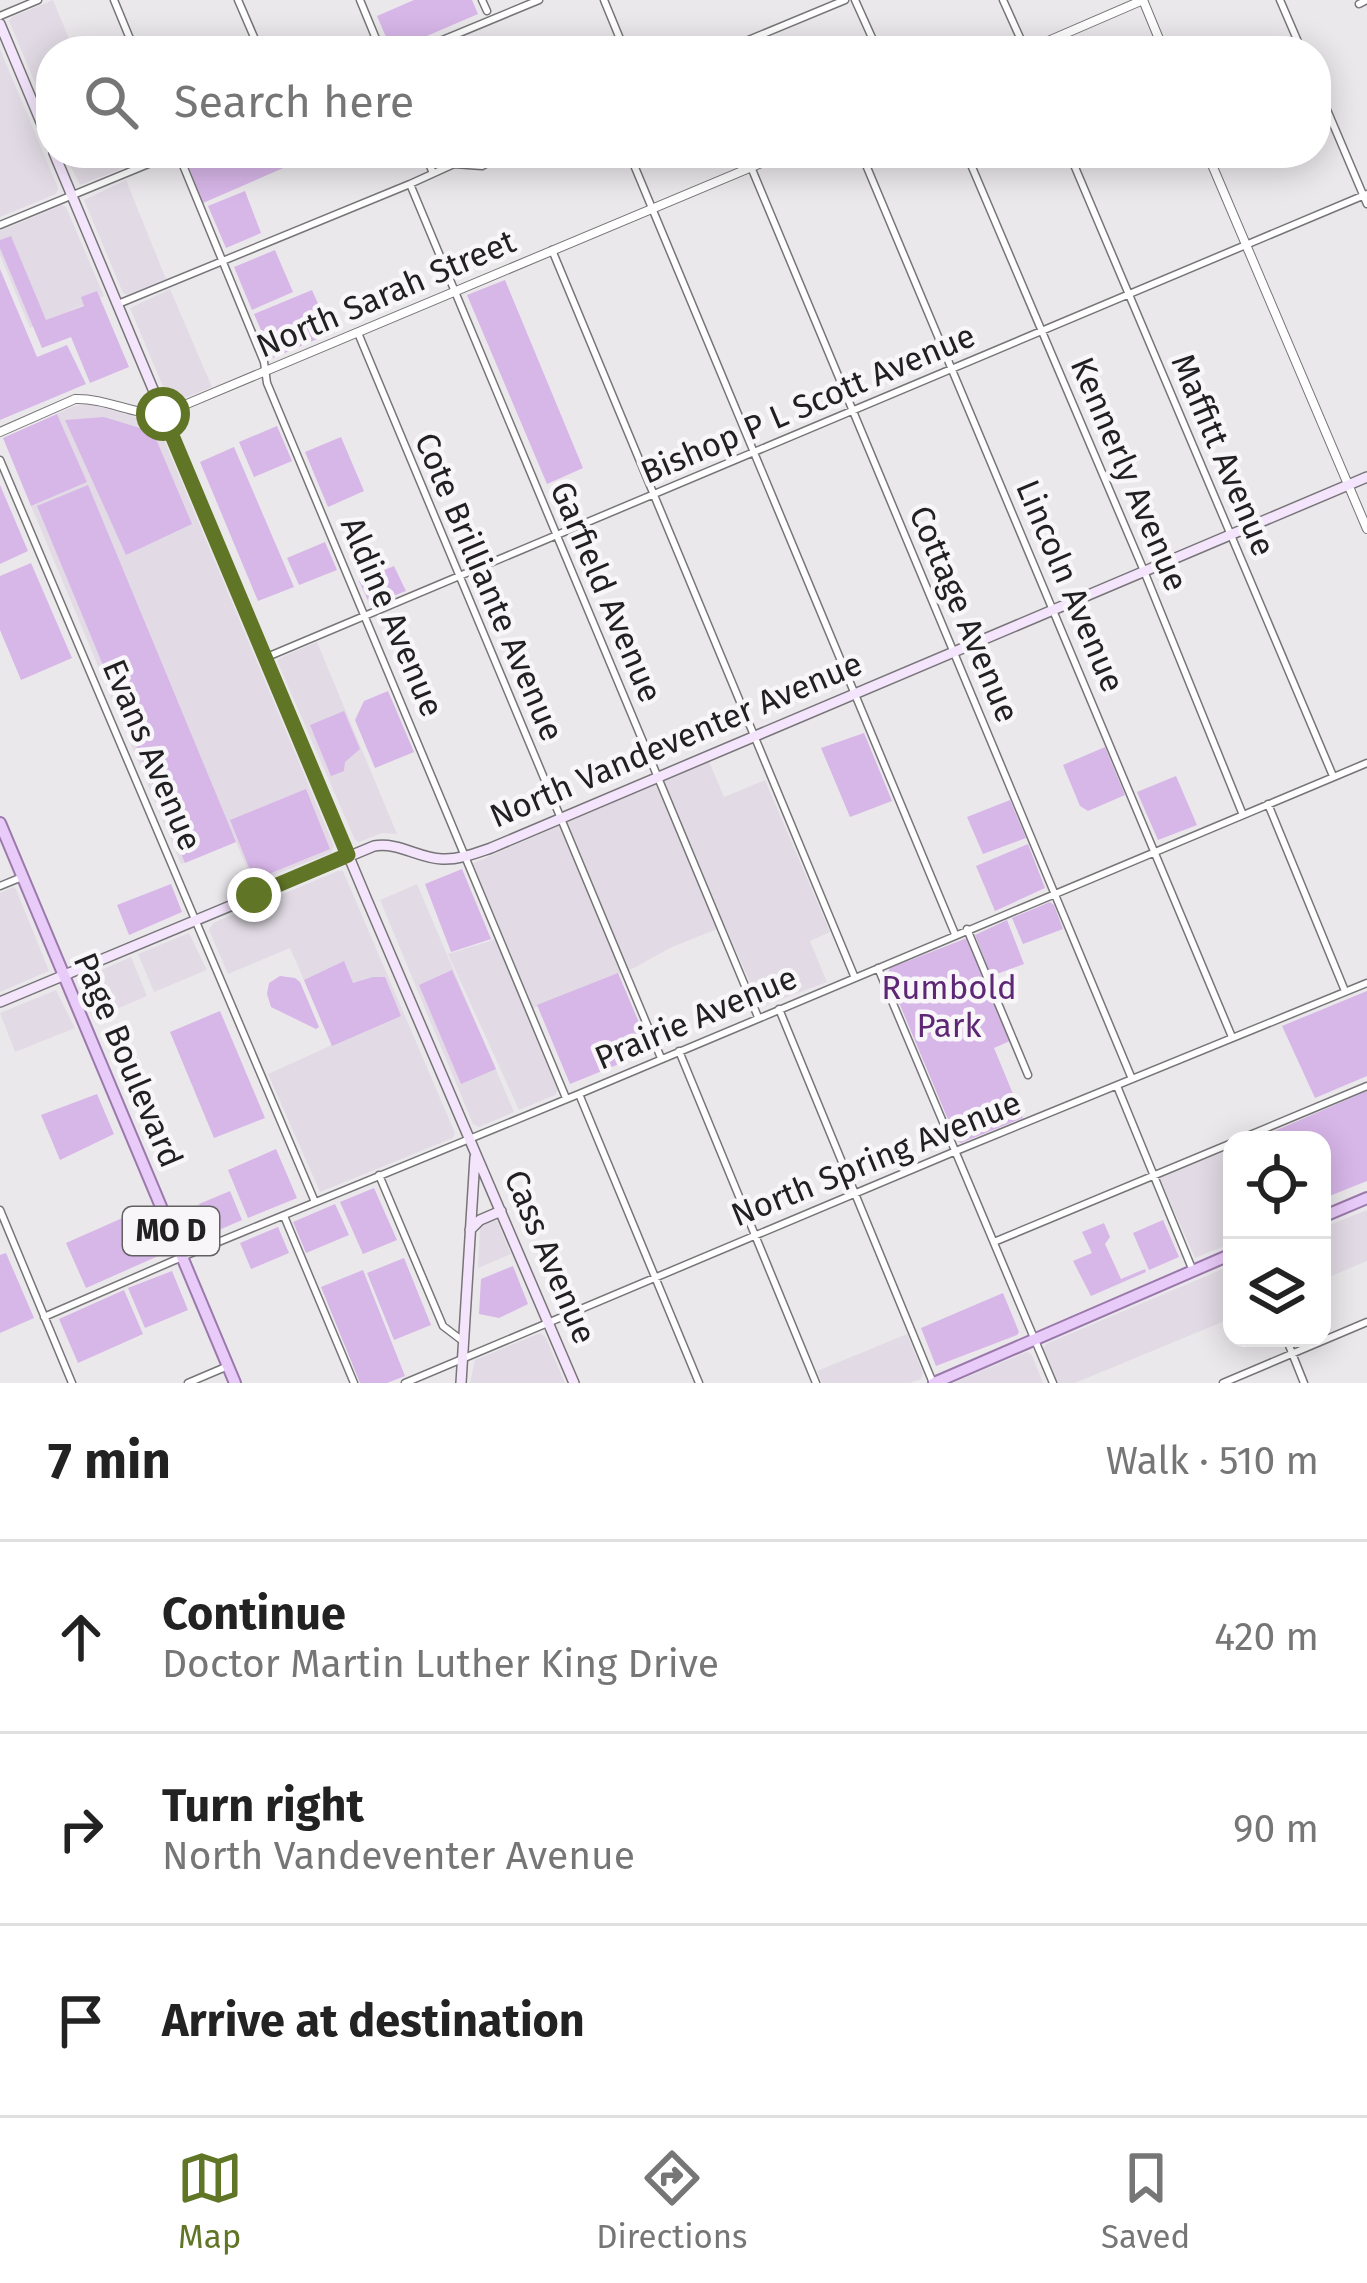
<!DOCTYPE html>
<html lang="en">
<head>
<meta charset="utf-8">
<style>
	body { margin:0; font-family:"Fira Sans",sans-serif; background:#f2f2f2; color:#222 }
	.controls { position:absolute; right:36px; bottom:36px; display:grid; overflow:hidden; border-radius:24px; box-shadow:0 6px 30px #0003 }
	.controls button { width:108px; height:108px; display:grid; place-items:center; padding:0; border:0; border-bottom:3px solid #e0e0e0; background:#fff; color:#222; font:60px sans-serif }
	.stop { position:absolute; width:36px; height:36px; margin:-27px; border:9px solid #607525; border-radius:50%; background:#fff }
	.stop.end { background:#607525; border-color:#fff; box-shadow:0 3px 12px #0008 }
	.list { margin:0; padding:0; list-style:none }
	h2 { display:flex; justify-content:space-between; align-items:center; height:156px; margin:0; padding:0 48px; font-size:51px }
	h2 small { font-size:39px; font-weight:400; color:#767676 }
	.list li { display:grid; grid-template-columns:78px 1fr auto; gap:36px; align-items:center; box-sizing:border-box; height:192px; padding:0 48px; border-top:3px solid #e0e0e0 }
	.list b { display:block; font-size:45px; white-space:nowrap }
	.list p { margin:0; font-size:39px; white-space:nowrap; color:#767676 }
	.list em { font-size:39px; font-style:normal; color:#767676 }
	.icon { flex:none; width:66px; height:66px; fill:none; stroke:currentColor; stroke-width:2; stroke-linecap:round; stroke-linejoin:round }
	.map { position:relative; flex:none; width:1367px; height:1383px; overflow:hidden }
	.search { position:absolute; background:#fff; box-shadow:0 6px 30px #0003; left:36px; right:36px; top:36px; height:132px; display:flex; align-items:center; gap:30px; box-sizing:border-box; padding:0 42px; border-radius:48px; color:#767676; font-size:45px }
	.sheet { height:732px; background:#fff }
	nav { display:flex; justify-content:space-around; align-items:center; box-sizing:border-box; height:168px; border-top:3px solid #e0e0e0; background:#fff; font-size:33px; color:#767676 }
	nav a { display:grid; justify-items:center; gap:6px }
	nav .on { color:#607525 }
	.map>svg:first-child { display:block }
	.built { fill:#e2dbe5 }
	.green { fill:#d7b6e8 }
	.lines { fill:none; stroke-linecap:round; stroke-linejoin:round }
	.minor-casing { stroke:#777578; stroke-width:9 }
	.tertiary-casing { stroke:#777578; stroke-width:10 }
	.secondary-casing { stroke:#777578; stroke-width:12 }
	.primary-casing { stroke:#9a79ab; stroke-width:14 }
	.minor { stroke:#fff; stroke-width:6 }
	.tertiary { stroke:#fff; stroke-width:8 }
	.secondary { stroke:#f4e5fc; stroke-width:9 }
	.primary { stroke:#e9cbf9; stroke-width:10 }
	.route { stroke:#607525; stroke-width:15 }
	.labels { text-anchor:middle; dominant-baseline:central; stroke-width:9; stroke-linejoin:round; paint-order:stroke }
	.shield { fill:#f8f6f9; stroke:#626162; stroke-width:3 }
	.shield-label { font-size:30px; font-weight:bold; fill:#222122 }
	.street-label { font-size:33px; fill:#222122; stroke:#f8f6f9 }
	.park-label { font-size:33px; fill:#5d2775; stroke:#f8f6f9 }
</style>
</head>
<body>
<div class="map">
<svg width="1367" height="1383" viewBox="0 0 1367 1383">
	<rect width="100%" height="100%" fill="#ebe8ec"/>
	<path class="built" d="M 53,0 L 71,43 L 82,51 L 51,51 L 51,121 L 9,21 L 12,17 Z
		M 0,49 L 58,188 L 56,194 L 0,217 Z
		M 64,153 L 132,153 L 136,163 L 80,185 Z
		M 126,180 L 166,279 L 127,295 L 123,293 L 84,200 Z
		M 62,205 L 66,207 L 104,296 L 30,328 L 0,255 L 0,231 Z
		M 170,289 L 212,387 L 172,403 L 169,401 L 130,308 Z
		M 90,404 L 157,423 L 334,846 L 331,853 L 253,883 L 236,842 L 181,864 L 31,506 L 87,482 L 57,414 L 74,406 Z
		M 317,642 L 397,834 L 382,833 L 359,842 L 355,840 L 278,663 L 278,660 L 284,656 Z
		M 709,761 L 724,797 L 765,780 L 830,932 L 810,941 L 827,982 L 761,1007 L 725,926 L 672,947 L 634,968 L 526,1011 L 558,1090 L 555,1095 L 519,1110 L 448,954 L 500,938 L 469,865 Z
		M 338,871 L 343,871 L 455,1133 L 453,1138 L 320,1192 L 268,1074 L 332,1045 L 290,948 L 228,974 L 209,930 L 213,923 Z
		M 417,884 L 514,1112 L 479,1127 L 473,1124 L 380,900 Z
		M 13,887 L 16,889 L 49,971 L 0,992 L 0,893 Z
		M 189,933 L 207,970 L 154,992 L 138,954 Z
		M 131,957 L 147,996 L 93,1019 L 78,980 Z
		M 56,990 L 75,1028 L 15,1052 L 0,1013 Z
		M 1232,1149 L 1232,1243 L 1195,1258 L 1159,1177 Z
		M 199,1204 L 213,1237 L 190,1246 L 175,1214 Z
		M 1367,1210 L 1367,1261 L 1322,1280 L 1322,1228 Z
		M 492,1219 L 497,1221 L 511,1254 L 478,1268 L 480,1226 Z
		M 1232,1265 L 1232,1318 L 1075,1383 L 1057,1383 L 1043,1349 L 1046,1344 Z
		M 540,1333 L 545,1336 L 565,1383 L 470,1383 L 475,1360 Z
		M 907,1334 L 923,1373 L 921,1379 L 910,1383 L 822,1383 L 817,1371 Z
		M 1027,1352 L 1032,1355 L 1043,1383 L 953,1383 Z"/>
	<path class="green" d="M 414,0 L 472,0 L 478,14 L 392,51 L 377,16 Z
		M 199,153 L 293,153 L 297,162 L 203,203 L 186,159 Z
		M 245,191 L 261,233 L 226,248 L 208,206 Z
		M 11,236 L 46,320 L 84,306 L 81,297 L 97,291 L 129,367 L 90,383 L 71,337 L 42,348 L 0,248 L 0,240 Z
		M 275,250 L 293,292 L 252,310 L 234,267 Z
		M 0,269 L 37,357 L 67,345 L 86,384 L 0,420 Z
		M 505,280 L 583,468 L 547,484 L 467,295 Z
		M 312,290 L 331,333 L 273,358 L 254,314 Z
		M 57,414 L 87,482 L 31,506 L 3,438 Z
		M 104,417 L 153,432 L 192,524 L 126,555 L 65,420 Z
		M 277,426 L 292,461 L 254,477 L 239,442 Z
		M 341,437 L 364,491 L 328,507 L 305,452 Z
		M 234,447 L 294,587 L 258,601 L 200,462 Z
		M 0,485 L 28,551 L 0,564 Z
		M 88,485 L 236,842 L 185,863 L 37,506 Z
		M 325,542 L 337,570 L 299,585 L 287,558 Z
		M 31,563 L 72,658 L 21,680 L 0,630 L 0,576 Z
		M 394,566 L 406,591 L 370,605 L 359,581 Z
		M 388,691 L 414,752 L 375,768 L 355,720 L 364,701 Z
		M 344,711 L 360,749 L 345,762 L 344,771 L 331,776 L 310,725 Z
		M 864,733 L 892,801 L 850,817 L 821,748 Z
		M 1105,747 L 1125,795 L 1088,811 L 1080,806 L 1063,765 Z
		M 1176,776 L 1197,825 L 1158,840 L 1137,792 Z
		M 306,789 L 330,849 L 254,880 L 230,820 Z
		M 1010,800 L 1026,838 L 983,854 L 967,817 Z
		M 1028,844 L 1045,888 L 995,911 L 976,866 Z
		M 462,869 L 491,939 L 451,952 L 425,884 Z
		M 171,884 L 182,912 L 129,935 L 117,905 Z
		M 1050,902 L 1054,905 L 1063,929 L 1023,944 L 1012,918 Z
		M 1007,920 L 1024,964 L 991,976 L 975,935 Z
		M 967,938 L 1010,1041 L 994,1048 L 1023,1118 L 961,1143 L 957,1141 L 887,974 L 890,968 Z
		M 344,961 L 353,983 L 373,977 L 385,977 L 401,1016 L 332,1046 L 304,980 Z
		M 452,970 L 496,1069 L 461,1084 L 419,985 Z
		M 618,973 L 651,1051 L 570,1084 L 537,1005 Z
		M 280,976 L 295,978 L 300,982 L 319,1027 L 316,1029 L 271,1007 L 267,994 L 269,983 Z
		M 1367,991 L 1367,1076 L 1315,1098 L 1282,1026 Z
		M 220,1011 L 265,1118 L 214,1138 L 170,1032 Z
		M 1367,1091 L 1367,1181 L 1322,1199 L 1322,1140 L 1254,1140 Z
		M 97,1094 L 114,1134 L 60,1160 L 41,1115 Z
		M 276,1149 L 297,1198 L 248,1218 L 228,1170 Z
		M 374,1188 L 397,1240 L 363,1254 L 340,1202 Z
		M 230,1191 L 242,1220 L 212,1233 L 199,1204 Z
		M 335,1204 L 349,1235 L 306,1253 L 293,1222 Z
		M 145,1208 L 165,1253 L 86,1288 L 66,1243 Z
		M 1163,1220 L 1179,1257 L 1149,1270 L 1133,1233 Z
		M 1104,1223 L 1110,1237 L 1105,1244 L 1121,1279 L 1145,1269 L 1146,1272 L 1091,1296 L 1073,1261 L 1092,1253 L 1082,1232 Z
		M 278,1227 L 289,1253 L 251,1269 L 240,1243 Z
		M 6,1253 L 34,1318 L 0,1333 L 0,1255 Z
		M 404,1258 L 431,1325 L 394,1340 L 367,1273 Z
		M 513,1266 L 528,1304 L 499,1318 L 479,1314 L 481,1279 Z
		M 363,1270 L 405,1376 L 387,1383 L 360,1383 L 321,1287 Z
		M 172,1271 L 188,1310 L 145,1328 L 128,1288 Z
		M 124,1290 L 143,1334 L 78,1363 L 59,1319 Z
		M 1003,1293 L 1019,1332 L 1017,1335 L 936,1366 L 921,1328 Z"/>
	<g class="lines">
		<g class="minor-casing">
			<path id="minor" d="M 114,0 L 135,51
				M 238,0 L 260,51
				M 360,0 L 381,51
				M 482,0 L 487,11
				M 604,0 L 625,51
				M 855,0 L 878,51
				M 1003,0 L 1026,51
				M 1280,0 L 1302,51
				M 1359,4 L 1367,0
				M 0,16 L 38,0
				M 416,51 L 539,0
				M 722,51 L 845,0
				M 1316,84 L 1367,204
				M 178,153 L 264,362 L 267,383 L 566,1098
				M 424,153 L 433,173
				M 629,153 L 955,934
				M 861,153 L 1232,1037
				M 966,153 L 1144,571 L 1243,815
				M 1069,153 L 1333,776
				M 454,164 L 482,166 L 506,153
				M 751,167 L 1132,1079
				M 410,184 L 758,1017
				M 0,225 L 175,153
				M 552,250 L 855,978
				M 118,304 L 410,184 L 454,164 L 462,153
				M 358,333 L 661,1058
				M 0,460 L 315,1202
				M 267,657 L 1367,194
				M 1268,804 L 1345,991
				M 0,886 L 22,877
				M 967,929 L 1028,1075
				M 878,968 L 1053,1383
				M 779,1009 L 933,1383
				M 679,1051 L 816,1383
				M 1117,1086 L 1193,1271
				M 579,1094 L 699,1383
				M 1238,1140 L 1367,1086
				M 379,1175 L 443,1326 L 464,1342
				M 0,1210 L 72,1383
				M 284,1216 L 354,1383
				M 994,1242 L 1232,1143
				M 44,1317 L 182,1257 L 579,1094 L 1367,763
				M 1286,1338 L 1304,1383
				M 188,1383 L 228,1366
				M 405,1383 L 956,1151 L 1367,983
				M 1223,1383 L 1367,1322"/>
		</g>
		<g class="tertiary-casing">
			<path id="tertiary" d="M 1143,0 L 1164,51
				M 1025,51 L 1143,0
				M 1207,153 L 1367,529
				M 0,432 L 75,399 C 106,398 133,415 163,414 L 785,153"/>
		</g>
		<g class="secondary-casing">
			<path id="secondary" d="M 0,24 L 51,146
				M 54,153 L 367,900 L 574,1383
				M 0,1002 L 374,846 C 399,842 418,858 442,859 C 459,860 476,853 491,848 L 1367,477
				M 470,1230 L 480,1220 L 501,1211
				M 461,1383 L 475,1157"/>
		</g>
		<g class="primary-casing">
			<path id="primary" d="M 0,823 L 235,1383
				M 1322,1217 L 1367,1198
				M 934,1383 L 1232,1254"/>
		</g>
		<use href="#minor" class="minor"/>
		<use href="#tertiary" class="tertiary"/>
		<use href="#secondary" class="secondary"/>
		<use href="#primary" class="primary"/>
	</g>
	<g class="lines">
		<path class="route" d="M 163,414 L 348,855 L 254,895"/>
	</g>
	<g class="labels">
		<rect class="shield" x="123" y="1207" width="96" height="48" rx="9"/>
		<g class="shield-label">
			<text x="171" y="1231">MO D</text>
		</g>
		<g class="street-label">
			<text transform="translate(386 294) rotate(-23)">North Sarah Street</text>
			<text transform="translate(808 404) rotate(-23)">Bishop P L Scott Avenue</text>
			<text transform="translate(1223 455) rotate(67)">Maffitt Avenue</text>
			<text transform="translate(1129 474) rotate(67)">Kennerly Avenue</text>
			<text transform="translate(1070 586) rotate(67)">Lincoln Avenue</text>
			<text transform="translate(489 587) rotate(67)">Cote Brilliante Avenue</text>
			<text transform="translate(606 592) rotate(67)">Garfield Avenue</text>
			<text transform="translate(964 614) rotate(67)">Cottage Avenue</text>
			<text transform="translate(392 617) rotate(67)">Aldine Avenue</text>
			<text transform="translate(676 740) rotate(-23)">North Vandeventer Avenue</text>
			<text transform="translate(152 755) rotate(67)">Evans Avenue</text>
			<text transform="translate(696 1018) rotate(-23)">Prairie Avenue</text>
			<text transform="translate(128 1060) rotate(67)">Page Boulevard</text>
			<text transform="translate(876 1159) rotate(-22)">North Spring Avenue</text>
			<text transform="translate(550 1257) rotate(67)">Cass Avenue</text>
		</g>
		<g class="park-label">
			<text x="949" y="988">Rumbold<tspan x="949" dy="38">Park</tspan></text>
		</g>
	</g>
</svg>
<div class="controls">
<button><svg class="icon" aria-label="locate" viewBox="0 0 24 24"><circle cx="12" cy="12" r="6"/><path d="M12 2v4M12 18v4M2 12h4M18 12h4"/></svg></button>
<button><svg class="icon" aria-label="layers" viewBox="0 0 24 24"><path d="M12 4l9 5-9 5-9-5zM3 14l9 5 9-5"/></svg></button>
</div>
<div class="stop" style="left:163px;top:414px"></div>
<div class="stop end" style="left:254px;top:895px"></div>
<div class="search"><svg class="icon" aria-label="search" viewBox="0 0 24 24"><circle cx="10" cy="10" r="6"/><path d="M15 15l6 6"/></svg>Search here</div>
</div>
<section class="sheet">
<h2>7 min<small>Walk · 510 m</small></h2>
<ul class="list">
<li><svg class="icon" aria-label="ahead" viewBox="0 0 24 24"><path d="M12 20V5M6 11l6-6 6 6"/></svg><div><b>Continue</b><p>Doctor Martin Luther King Drive</p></div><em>420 m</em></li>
<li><svg class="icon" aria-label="right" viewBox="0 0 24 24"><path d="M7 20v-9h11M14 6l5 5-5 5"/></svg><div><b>Turn right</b><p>North Vandeventer Avenue</p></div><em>90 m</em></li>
<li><svg class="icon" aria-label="arrive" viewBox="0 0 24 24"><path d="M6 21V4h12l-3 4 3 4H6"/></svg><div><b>Arrive at destination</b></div></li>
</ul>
</section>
<nav>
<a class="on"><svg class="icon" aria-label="map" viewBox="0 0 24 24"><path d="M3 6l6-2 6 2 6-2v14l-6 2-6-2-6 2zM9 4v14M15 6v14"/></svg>Map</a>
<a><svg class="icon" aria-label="directions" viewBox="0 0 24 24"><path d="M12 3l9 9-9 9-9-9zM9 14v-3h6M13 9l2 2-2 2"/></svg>Directions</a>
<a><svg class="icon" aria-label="saved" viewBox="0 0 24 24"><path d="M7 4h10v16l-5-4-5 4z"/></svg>Saved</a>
</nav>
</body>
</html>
